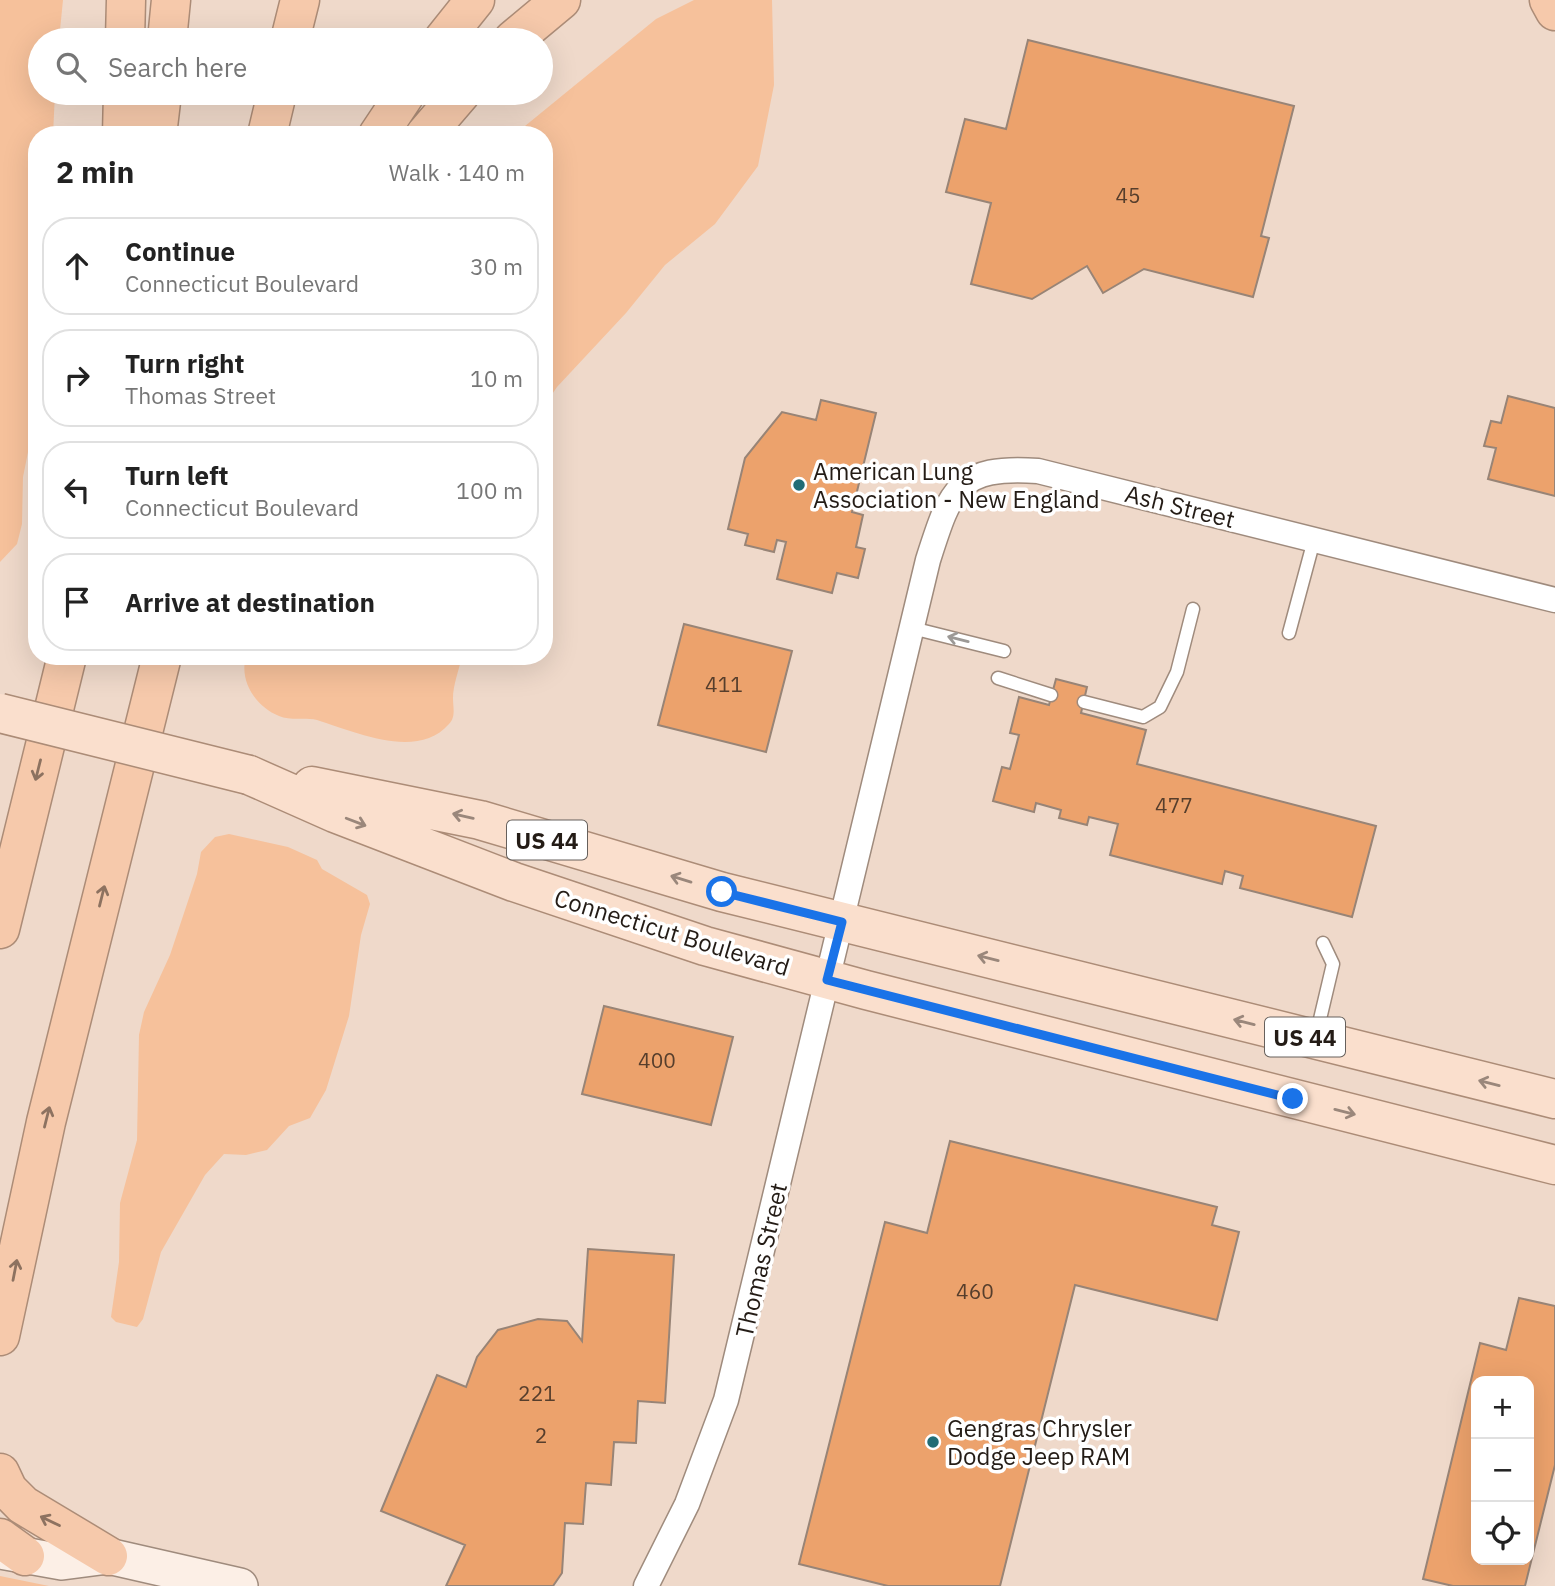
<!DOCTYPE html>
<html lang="en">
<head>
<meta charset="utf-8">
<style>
	body { margin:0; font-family:"IBM Plex Sans",sans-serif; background:#f2f2f2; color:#222 }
	.controls { position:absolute; right:21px; bottom:21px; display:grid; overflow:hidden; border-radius:14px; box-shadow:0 7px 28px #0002 }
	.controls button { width:63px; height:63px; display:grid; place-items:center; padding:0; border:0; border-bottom:2px solid #e0e0e0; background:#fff; color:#222; font:35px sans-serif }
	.stop { position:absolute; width:21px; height:21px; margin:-16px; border:5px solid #1a73e8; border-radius:50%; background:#fff }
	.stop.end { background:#1a73e8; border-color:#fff; box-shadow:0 2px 7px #0008 }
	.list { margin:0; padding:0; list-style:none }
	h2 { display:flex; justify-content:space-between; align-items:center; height:91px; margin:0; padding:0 28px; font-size:30px }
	h2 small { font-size:23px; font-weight:400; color:#767676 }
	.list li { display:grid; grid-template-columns:46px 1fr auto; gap:21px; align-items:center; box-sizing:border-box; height:98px; margin:0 14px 14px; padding:0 14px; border:2px solid #e0e0e0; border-radius:28px }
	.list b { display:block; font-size:26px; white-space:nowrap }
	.list p { margin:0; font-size:23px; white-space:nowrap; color:#767676 }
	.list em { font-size:23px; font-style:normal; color:#767676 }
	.icon { flex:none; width:38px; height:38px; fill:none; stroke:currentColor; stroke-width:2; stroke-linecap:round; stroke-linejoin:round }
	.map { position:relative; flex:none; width:1555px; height:1586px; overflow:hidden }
	.search { position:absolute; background:#fff; box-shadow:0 7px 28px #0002; left:28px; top:28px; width:525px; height:77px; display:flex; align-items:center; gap:18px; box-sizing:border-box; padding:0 24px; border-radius:38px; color:#767676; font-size:26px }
	.panel { position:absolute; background:#fff; box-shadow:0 7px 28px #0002; left:28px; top:126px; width:525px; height:539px; border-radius:28px }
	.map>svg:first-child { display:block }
	.green { fill:#f6c19b }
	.building { fill:#eca26c; stroke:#988476; stroke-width:2; fill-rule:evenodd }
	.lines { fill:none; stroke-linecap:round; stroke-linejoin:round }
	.service-casing { stroke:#9f8b7d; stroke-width:15 }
	.minor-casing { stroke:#9f8b7d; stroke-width:27 }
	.secondary-casing { stroke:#9f8b7d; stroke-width:38 }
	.primary-casing { stroke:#ac8c77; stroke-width:41 }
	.motorway-casing { stroke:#ac8c77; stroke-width:41 }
	.service { stroke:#fff; stroke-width:12 }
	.minor { stroke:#fff; stroke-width:24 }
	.secondary { stroke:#fcefe6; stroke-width:35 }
	.primary { stroke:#fadfcd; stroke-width:38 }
	.motorway { stroke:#f6c9ab; stroke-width:38 }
	.primary-bridge-casing { stroke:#ac8c77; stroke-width:41; stroke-linecap:butt }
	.primary-bridge { stroke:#fadfcd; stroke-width:38 }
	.oneway { stroke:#9c9996 }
	.oneway2 { stroke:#8d7260 }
	.oneway3 { stroke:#9a877b }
	.route { stroke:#1a73e8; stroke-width:9 }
	.poi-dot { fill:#226c75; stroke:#fff; stroke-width:2.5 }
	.labels { text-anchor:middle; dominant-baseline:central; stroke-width:7; stroke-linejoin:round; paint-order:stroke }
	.number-label { font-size:21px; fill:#563e2c }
	.shield { fill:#fff; stroke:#66605c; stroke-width:2 }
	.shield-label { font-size:23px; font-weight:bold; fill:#241c16 }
	.poi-label { font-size:24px; fill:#241c16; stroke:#fff; text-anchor:start }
	.street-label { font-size:24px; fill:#241c16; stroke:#fff }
</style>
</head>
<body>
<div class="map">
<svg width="1555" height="1586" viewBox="0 0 1555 1586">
	<rect width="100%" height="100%" fill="#efd9ca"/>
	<path class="green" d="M 0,0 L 63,0 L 59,40 L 40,40 L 40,93 L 55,93 L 53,135 L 37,135 L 37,407 L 23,477 L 22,524 L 17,544 L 0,562 Z
		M 694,0 L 772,0 L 774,85 L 758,166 L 715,224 L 665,265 L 626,313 L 557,387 L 544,406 L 544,135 L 514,135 L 656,19 Z
		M 246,656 L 462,656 C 459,670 453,685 453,698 C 453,708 456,717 449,724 C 417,761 353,731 317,720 C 305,717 290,721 279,716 C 255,706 239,681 246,656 Z
		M 229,834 L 288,847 L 317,860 L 322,869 L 367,895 L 370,904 L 361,935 L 349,1016 L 326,1090 L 310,1118 L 289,1126 L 267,1150 L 246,1155 L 224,1154 L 205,1175 L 161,1252 L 143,1319 L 137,1327 L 116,1322 L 111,1317 L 119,1262 L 120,1203 L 137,1140 L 139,1035 L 144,1012 L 170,955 L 197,874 L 201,852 L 215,837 Z
		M 0,1576 L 49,1586 L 0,1586 Z"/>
	<path class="building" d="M 1028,40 L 1294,106 L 1261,236 L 1269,238 L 1253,297 L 1144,269 L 1103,293 L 1087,266 L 1032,299 L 971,284 L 991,203 L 946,192 L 965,119 L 1006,129 Z
		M 1508,396 L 1555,408 L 1555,496 L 1488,479 L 1496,448 L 1484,446 L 1491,421 L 1501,423 Z
		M 821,400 L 876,413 L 852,512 L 863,515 L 856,547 L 865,549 L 858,578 L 837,573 L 832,593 L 777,579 L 786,542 L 777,540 L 774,552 L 745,545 L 748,534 L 728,529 L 745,458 L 782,412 L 816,420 Z
		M 684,624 L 792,651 L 766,752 L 658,725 Z
		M 1056,679 L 1087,687 L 1081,713 L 1146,730 L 1137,764 L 1376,826 L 1352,917 L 1240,888 L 1243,876 L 1225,871 L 1222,884 L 1110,855 L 1118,824 L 1089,817 L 1087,825 L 1059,818 L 1061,810 L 1036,803 L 1034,812 L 993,801 L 1002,767 L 1010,769 L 1019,735 L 1010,733 L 1019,697 L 1049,705 Z
		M 604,1006 L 733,1037 L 711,1125 L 582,1094 Z
		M 950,1141 L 1217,1207 L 1212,1225 L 1239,1232 L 1217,1320 L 1075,1285 L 1000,1586 L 888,1586 L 799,1564 L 885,1222 L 927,1233 Z
		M 588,1249 L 674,1255 L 665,1403 L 638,1401 L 636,1443 L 614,1442 L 611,1485 L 586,1483 L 583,1524 L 565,1523 L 562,1573 L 553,1586 L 446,1586 L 465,1545 L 381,1511 L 437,1375 L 466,1387 L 477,1357 L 498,1330 L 538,1319 L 567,1321 L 582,1341 Z
		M 1519,1298 L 1555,1306 L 1555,1465 L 1525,1586 L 1453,1586 L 1423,1579 L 1480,1343 L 1506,1350 ZM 1476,1381 L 1529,1381 L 1529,1560 L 1476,1560 Z"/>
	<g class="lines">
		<g class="service-casing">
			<path id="service" d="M 912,628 L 1004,651
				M 1289,633 L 1314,540
				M 998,678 L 1051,695
				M 1084,702 L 1143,717 L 1160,707 L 1177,672 L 1193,609
				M 1316,1036 L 1333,964 L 1323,943"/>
		</g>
		<g class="minor-casing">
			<path id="minor" d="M 646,1586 L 687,1504 L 726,1400 L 928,560 C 950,491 957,465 1038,471 L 1555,600"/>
		</g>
		<g class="secondary-casing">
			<path id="secondary" d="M 0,1551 L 62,1562 L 108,1556 L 240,1586"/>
		</g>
		<g class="primary-casing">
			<path id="primary" d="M 249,775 L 335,813 L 514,882 L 705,946 L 866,990 L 1555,1165
				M 312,786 L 480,820 L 722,892 L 1555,1099"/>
		</g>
		<g class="motorway-casing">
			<path id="motorway" d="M 1549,0 L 1555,11
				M 125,40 L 126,0
				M 167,40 L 171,0
				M 290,40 L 300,0
				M 443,40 L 475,0
				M 513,40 L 561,0
				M 122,135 L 123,93
				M 157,135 L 162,93
				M 267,135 L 277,93
				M 378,135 L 406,93
				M 425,135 L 461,93
				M 0,929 L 67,656
				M 0,1336 L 46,1122 L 162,656
				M 0,1473 L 8,1490 L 23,1505 L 108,1556
				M 0,1538 L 25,1556"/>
		</g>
		<use href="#service" class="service"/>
		<use href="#minor" class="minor"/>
		<use href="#secondary" class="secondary"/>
		<use href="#primary" class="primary"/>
		<use href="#motorway" class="motorway"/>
		<g class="primary-bridge-casing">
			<path id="primary-bridge" d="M 0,713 L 249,775"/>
		</g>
		<use href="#primary-bridge" class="primary-bridge"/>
	</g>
	<defs><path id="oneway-shaft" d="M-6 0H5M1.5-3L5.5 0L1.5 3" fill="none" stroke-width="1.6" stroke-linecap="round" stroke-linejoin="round" transform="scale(1.75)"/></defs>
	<use class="oneway" href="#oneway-shaft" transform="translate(958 639) rotate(-166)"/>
	<g class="oneway2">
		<use href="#oneway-shaft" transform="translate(38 770) rotate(104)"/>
		<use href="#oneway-shaft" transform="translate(102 896) rotate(-76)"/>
		<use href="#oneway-shaft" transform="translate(47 1117) rotate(-76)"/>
		<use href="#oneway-shaft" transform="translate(15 1270) rotate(-79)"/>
		<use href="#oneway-shaft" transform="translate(50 1521) rotate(-154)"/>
	</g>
	<g class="oneway3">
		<use href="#oneway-shaft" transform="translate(463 816) rotate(-167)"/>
		<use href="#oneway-shaft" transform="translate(356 822) rotate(21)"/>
		<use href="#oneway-shaft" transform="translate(681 879) rotate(-163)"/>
		<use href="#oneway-shaft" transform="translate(988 958) rotate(-166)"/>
		<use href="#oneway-shaft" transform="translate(1244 1022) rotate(-166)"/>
		<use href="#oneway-shaft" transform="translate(1489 1083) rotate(-166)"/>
		<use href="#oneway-shaft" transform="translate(1345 1112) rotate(14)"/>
	</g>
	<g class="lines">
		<path class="route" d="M 722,892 L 842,922 L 827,980 L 1293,1099"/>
	</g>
	<g class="poi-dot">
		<circle cx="799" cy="485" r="7"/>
		<circle cx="933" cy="1442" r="7"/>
	</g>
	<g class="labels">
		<g class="number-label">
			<text x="1128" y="195">45</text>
			<text x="724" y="684">411</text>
			<text x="1174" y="805">477</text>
			<text x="657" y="1060">400</text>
			<text x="975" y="1291">460</text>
			<text x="537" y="1393">221</text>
			<text x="541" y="1435">2</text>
		</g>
		<g class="shield">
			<rect x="507" y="820.5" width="80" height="39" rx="5"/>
			<rect x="1265" y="1017.5" width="80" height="39" rx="5"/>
		</g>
		<g class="shield-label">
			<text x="547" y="840">US 44</text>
			<text x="1305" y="1037">US 44</text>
		</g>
		<g class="poi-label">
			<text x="813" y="471">American Lung<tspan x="813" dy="28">Association - New England</tspan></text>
			<text x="947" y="1428">Gengras Chrysler<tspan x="947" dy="28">Dodge Jeep RAM</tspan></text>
		</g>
		<g class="street-label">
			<text transform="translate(1180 506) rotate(14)">Ash Street</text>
			<text transform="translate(672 932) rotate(17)">Connecticut Boulevard</text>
			<text transform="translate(761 1260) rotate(-77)">Thomas Street</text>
		</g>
	</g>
</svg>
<div class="controls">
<button>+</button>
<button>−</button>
<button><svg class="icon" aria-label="locate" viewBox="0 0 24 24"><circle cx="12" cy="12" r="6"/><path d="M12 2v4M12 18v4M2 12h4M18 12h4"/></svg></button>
</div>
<div class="stop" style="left:722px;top:892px"></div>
<div class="stop end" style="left:1293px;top:1099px"></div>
<div class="search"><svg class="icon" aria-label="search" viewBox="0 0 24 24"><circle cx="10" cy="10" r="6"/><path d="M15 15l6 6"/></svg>Search here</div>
<section class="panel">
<h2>2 min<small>Walk · 140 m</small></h2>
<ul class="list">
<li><svg class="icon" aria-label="ahead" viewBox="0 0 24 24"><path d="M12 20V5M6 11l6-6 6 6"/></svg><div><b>Continue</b><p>Connecticut Boulevard</p></div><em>30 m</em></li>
<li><svg class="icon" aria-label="right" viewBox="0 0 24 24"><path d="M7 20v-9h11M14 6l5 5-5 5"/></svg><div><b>Turn right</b><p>Thomas Street</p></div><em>10 m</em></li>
<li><svg class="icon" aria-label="left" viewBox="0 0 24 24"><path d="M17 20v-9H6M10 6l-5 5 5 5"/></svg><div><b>Turn left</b><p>Connecticut Boulevard</p></div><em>100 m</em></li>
<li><svg class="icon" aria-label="arrive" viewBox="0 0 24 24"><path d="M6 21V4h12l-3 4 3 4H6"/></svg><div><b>Arrive at destination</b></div></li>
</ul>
</section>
</div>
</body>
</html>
